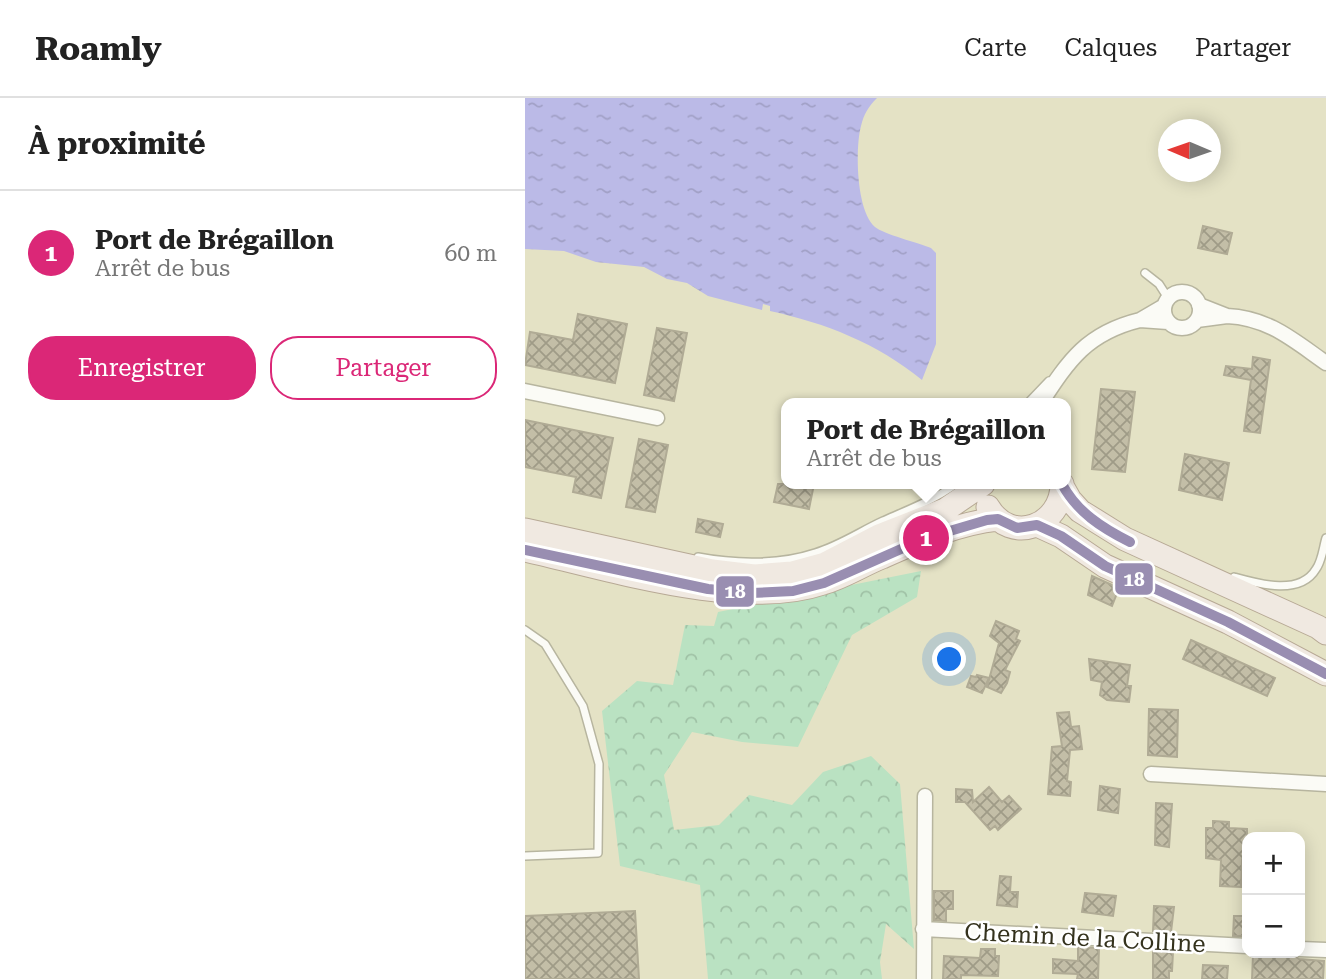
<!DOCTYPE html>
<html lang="fr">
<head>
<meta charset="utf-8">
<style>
	body { margin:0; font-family:"Roboto Serif",serif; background:#f2f2f2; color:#222 }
	.controls { position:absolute; right:21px; bottom:21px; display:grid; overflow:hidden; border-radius:14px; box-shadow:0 4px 18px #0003 }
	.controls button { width:63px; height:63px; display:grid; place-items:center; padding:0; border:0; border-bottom:2px solid #e0e0e0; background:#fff; color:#222; font:35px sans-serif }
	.compass { position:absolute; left:633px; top:21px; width:63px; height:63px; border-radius:50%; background:#fff; box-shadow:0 4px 18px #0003; rotate:272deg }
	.you { position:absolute; left:425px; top:562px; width:24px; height:24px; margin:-18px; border:5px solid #fff; border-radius:50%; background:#1a73e8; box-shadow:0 0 0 10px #1a73e833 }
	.badge { display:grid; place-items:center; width:46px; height:46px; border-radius:50%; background:#db2777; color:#fff; font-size:23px; font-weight:700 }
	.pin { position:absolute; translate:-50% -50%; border:4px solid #fff; box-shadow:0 2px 7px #0006 }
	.popup { position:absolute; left:256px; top:300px; width:290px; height:91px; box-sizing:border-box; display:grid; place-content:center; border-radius:14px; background:#fff; filter:drop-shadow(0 2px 5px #0005); font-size:23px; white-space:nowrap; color:#767676 }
	.popup b { font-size:26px; color:#222 }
	.popup::after { content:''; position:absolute; left:50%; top:100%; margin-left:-14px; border:14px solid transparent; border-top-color:#fff }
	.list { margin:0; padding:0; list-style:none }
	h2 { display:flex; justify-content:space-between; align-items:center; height:91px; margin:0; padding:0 28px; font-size:30px }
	h2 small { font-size:23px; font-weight:400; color:#767676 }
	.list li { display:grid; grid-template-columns:46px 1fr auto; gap:21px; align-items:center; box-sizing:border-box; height:126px; padding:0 28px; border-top:2px solid #e0e0e0 }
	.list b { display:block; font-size:26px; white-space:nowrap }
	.list p { margin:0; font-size:23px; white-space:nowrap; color:#767676 }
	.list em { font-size:23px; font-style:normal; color:#767676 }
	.actions { display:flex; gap:14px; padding:21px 28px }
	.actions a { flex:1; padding:16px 0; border:2px solid #db2777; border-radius:28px; text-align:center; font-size:24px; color:#db2777 }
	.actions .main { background:#db2777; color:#fff }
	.map { position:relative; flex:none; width:801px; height:881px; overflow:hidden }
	header { display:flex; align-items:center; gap:42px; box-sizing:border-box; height:98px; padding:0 35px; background:#fff; border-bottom:2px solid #e0e0e0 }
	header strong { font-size:33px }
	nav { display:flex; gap:38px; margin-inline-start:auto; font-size:24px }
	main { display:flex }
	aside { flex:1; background:#fff }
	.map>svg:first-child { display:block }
	.forest { fill:url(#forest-crowns) }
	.water { fill:url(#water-ripples) }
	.building { fill:url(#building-cross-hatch); stroke:#b0ab95; stroke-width:2 }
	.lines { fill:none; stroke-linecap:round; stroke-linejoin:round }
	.lane-casing { stroke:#b7b59f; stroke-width:10 }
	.street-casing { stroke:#b7b59f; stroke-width:17 }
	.primary-casing { stroke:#b7a995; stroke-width:25 }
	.lane { stroke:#fbfbf6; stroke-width:7 }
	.street { stroke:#fbfbf6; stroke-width:14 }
	.primary { stroke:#f0e9e1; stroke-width:23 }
	.bus-1-casing { stroke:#fff; stroke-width:16 }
	.bus-1 { stroke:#998eb1; stroke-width:10 }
	.labels { text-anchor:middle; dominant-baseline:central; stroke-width:5; stroke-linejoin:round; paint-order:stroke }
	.street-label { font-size:24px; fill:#34321d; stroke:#fff }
	.line-badge { stroke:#fff; stroke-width:2.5 }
	.badge-label { font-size:19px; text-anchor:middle; font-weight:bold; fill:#fff }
</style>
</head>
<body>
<header>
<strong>Roamly</strong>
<nav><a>Carte</a><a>Calques</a><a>Partager</a></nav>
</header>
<main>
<aside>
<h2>À proximité<small></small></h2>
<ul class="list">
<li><span class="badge">1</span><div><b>Port de Brégaillon</b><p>Arrêt de bus</p></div><em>60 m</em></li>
</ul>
<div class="actions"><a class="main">Enregistrer</a><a>Partager</a></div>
</aside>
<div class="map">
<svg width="801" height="881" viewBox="0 0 801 881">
	<defs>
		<pattern id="forest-crowns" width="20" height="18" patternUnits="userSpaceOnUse" patternTransform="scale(1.75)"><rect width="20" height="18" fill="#bae2c2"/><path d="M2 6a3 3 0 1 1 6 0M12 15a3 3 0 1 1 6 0" fill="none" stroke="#a0c2a6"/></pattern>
		<pattern id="water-ripples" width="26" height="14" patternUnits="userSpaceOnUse" patternTransform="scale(1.75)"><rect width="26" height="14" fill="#bbbae7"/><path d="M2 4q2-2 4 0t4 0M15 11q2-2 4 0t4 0" fill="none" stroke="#a1a0c6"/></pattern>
		<pattern id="building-cross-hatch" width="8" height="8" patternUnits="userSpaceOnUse" patternTransform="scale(1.75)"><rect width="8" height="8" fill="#c3bea7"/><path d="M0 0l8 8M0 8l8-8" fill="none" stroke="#9f9b87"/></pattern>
	</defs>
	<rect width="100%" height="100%" fill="#e4e2c5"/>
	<path class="forest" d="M 396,473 L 392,499 L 327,537 L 273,649 L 217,644 L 167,634 L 139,677 L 149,732 L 194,727 L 224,697 L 267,707 L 298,674 L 346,658 L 375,686 L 389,851 L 361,826 L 355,864 L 357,881 L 183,881 L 175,787 L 95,768 L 77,613 L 112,583 L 148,587 L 160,527 L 189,528 L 193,514 Z"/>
	<path class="water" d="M 0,0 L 352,0 C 343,9 339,16 336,28 C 330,50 331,113 350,129 C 358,136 394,145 406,150 L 411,155 L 411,246 L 397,282 C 352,245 300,225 245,213 L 245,208 L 238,206 L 237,212 L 183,198 L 162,185 L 142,181 L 119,169 L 71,164 L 39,153 L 0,151 Z"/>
	<path class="building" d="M 678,128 L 707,135 L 702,156 L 673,150 Z
		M 53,216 L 102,226 L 90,285 L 0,267 L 5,234 L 48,242 Z
		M 132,230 L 162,235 L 149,303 L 119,297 Z
		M 728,259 L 745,262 L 735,335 L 719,333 L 726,282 L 699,277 L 701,268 L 727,271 Z
		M 576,291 L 610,294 L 600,374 L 567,371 Z
		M 0,322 L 88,340 L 76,400 L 48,394 L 51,379 L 0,369 Z
		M 114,341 L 143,347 L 130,414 L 101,409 Z
		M 660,356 L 704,365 L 697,402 L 654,392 Z
		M 253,386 L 289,386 L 284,411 L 249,404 Z
		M 173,421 L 198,426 L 195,439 L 171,434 Z
		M 567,478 L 594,490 L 587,508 L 563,497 Z
		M 471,523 L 494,533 L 491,541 L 495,543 L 480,572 L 485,574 L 482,585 L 476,595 L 462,589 L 474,545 L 465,538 Z
		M 666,542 L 750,580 L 742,598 L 658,561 Z
		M 564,561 L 605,567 L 602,588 L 606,588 L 604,604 L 582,602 L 575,597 L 577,584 L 566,582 Z
		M 452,577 L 464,580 L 457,595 L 442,589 L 446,578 L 451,579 Z
		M 624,611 L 653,612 L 652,659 L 623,657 Z
		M 544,614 L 546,629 L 554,628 L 557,651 L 545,652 L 542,683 L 546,684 L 545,698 L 523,696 L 527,649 L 537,648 L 532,615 Z
		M 575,688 L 595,691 L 593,715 L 573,712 Z
		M 464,689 L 477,704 L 484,698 L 496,711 L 473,732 L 470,728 L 465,732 L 440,704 L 431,704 L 431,691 L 447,692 L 448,704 Z
		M 631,705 L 647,706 L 644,749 L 630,747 Z
		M 688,723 L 704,724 L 704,730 L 722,731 L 722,755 L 719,755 L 717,762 L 716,789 L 695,788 L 696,762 L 681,760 L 681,730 L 688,730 Z
		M 475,778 L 486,779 L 485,794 L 493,794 L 492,809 L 472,807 Z
		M 409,793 L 428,793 L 428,811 L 421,811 L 421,823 L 409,822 Z
		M 560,795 L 591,798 L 588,818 L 557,814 Z
		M 629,808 L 649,809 L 646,834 L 628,833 Z
		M 110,813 L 114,881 L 0,881 L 0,818 Z
		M 709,818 L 722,818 L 722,838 L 708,838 Z
		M 553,849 L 574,850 L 573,881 L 552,881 L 553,876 L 528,875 L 528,861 L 553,863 Z
		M 456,851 L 470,851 L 470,858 L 474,858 L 473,878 L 436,877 L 436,881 L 418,881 L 419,858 L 455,860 Z
		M 628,853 L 648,854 L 647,873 L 644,873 L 644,881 L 628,881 Z
		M 767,856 L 774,861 L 799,863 L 798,881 L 727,881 L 728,857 Z
		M 678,867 L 703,868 L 702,881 L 677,881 Z"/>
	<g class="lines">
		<g class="lane-casing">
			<path id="lane" d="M 620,175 L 634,186 L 643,200
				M 503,305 L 524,283
				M 173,459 C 210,466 254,467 290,455 C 314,448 336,433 358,423 C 383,412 409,402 431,386
				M 709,479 C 734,486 775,498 791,471 C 797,463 798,450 801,440
				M 0,532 L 20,546 L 58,608 L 74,666 L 73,755 L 0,758"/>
		</g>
		<g class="street-casing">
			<path id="street" d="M639 212a18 18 0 1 1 36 0a18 18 0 1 1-36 0Z
				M 639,208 L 615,222 L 643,224
				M 702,218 C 744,220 768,242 801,265
				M 672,222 L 702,218 L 674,207
				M 0,293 L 132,320
				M 516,305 C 544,262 562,235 615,222
				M 626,676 L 801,686
				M 398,831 L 722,848
				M 775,851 L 801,852
				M 399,881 L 400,698"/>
		</g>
		<g class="primary-casing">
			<path id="primary" d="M 537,388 L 545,402 L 555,413 L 600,441 L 793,529 L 801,535
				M 463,409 C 486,448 537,428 537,386
				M 512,427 L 536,438 L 580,468 L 703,524 L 801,576
				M 0,432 L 187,473 L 229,478 L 267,475 L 300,466 L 354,438 L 420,412 L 458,386
				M 0,452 C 85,471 215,513 298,485 C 319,479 337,467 357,459 C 393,443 433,425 473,421"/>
		</g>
		<use href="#lane" class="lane"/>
		<use href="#street" class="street"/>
		<use href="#primary" class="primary"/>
		<g class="bus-1-casing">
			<path id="bus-1" d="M 537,386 C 552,414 577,430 605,444
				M 0,452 L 183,491 L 226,495 L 268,493 L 299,485 L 401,440 L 462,422 L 473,421 L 492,430 L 512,427 L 536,438 L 580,468 L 703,524 L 801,576"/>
		</g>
		<use href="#bus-1" class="bus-1"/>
	</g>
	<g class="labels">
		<g class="street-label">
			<text transform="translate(560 840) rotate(3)">Chemin de la Colline</text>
		</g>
	</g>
	<g class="line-badge">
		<rect x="589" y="464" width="40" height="34" rx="7" fill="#998eb1"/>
		<rect x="190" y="477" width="40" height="33" rx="7" fill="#998eb1"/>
	</g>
	<g class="badge-label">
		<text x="609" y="488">18</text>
		<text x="210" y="500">18</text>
	</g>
</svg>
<div class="controls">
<button>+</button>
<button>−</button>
</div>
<svg class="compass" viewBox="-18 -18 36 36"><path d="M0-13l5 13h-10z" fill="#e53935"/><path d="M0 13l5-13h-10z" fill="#767676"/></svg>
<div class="you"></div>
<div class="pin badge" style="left:401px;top:440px">1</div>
<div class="popup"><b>Port de Brégaillon</b>Arrêt de bus</div>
</div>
</main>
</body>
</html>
